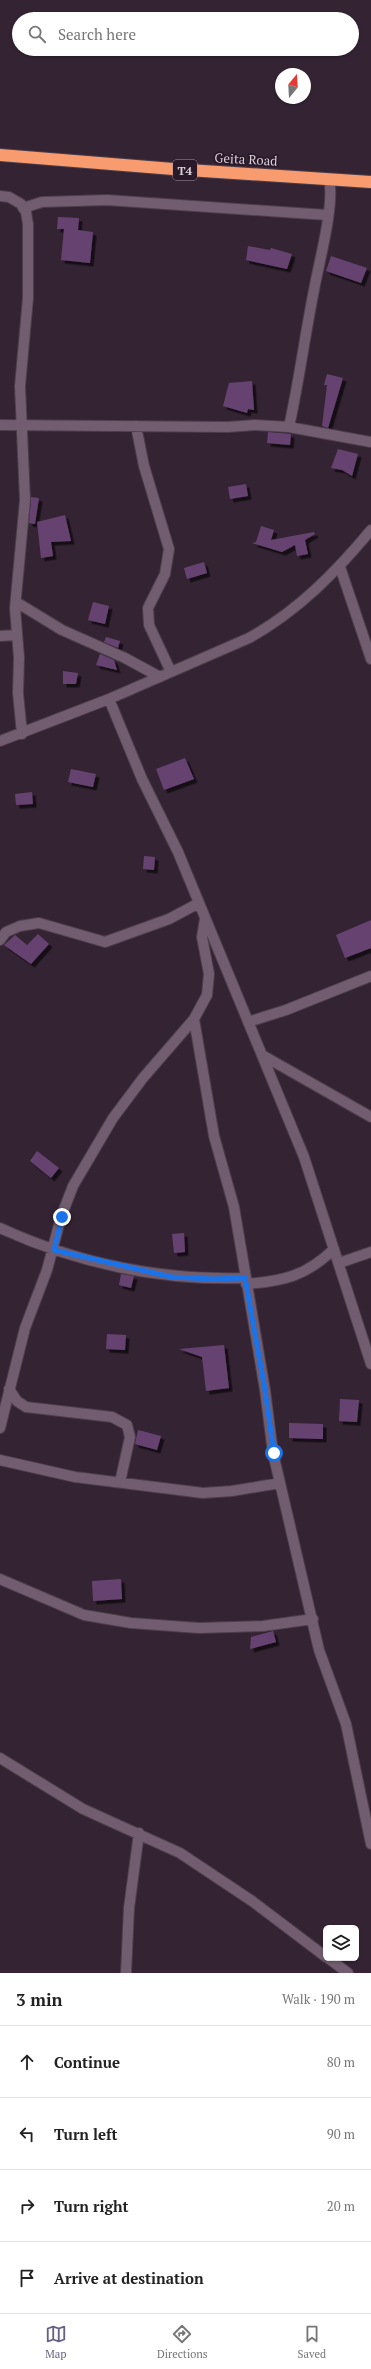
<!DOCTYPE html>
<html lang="en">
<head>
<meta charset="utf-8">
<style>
	body { margin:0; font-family:"PT Serif",serif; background:#f2f2f2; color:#222 }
	.controls { position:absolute; right:12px; bottom:12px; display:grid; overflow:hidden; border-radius:6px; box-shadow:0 1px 3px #0004 }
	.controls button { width:36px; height:36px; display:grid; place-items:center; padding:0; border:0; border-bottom:1px solid #e0e0e0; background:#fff; color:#222; font:20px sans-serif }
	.compass { position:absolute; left:275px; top:68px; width:36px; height:36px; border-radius:50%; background:#fff; box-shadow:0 1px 3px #0004; rotate:18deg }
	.stop { position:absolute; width:12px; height:12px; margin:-9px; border:3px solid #1a73e8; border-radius:50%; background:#fff }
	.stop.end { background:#1a73e8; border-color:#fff; box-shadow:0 1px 4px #0008 }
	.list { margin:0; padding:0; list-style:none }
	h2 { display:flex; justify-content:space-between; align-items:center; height:52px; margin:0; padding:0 16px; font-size:17px }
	h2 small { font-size:13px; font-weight:400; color:#767676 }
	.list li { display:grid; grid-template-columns:26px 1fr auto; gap:12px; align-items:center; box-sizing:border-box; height:72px; padding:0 16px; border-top:1px solid #e0e0e0 }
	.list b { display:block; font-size:15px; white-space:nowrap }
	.list em { font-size:13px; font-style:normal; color:#767676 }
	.icon { flex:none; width:22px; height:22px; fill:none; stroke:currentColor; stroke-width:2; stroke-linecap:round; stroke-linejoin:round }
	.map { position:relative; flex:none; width:371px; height:1973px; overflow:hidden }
	.search { position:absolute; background:#fff; box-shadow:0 1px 3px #0004; left:12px; right:12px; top:12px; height:44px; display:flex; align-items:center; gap:10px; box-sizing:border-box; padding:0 14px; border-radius:22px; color:#767676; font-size:15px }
	.sheet { height:340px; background:#fff }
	nav { display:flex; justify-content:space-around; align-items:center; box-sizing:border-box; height:56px; border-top:1px solid #e0e0e0; background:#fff; font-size:11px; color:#767676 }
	nav a { display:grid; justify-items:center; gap:2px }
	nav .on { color:#666082 }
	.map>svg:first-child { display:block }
	.building { fill:#664371; filter:url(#shadow) }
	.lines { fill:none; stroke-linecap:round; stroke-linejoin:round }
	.minor-casing { stroke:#4c3e4b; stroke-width:12 }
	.highway-casing { stroke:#4c3e4b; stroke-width:14 }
	.minor { stroke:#715d6f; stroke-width:10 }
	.highway { stroke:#f89c6f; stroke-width:12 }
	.route { stroke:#1a73e8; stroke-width:5 }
	.labels { text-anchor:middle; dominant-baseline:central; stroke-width:3.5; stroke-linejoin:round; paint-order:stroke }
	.shield { fill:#2a1a29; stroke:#a497a4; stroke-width:1 }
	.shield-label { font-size:12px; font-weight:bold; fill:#d9cdd8 }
	.street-label { font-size:13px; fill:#d9cdd8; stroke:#2a1a29 }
</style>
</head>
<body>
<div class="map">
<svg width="371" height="1973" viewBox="0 0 371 1973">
	<defs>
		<filter id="shadow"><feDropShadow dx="3.5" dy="3.5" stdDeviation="0" flood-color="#0009"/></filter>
	</defs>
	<rect width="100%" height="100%" fill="#342333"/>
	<path class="building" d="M 58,217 L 79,218 L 78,230 L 93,232 L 90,263 L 61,260 L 64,229 L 57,229 Z
		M 248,246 L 270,250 L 271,248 L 292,254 L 287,269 L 246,260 Z
		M 331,256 L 367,268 L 361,283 L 326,271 Z
		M 327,374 L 343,378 L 328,428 L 322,426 L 327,385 L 324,385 Z
		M 252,381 L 254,410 L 248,409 L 247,413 L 223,406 L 229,383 Z
		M 268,432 L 291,434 L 290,445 L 267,443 Z
		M 338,449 L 358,454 L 352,476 L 342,470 L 331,468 Z
		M 246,484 L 248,496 L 230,499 L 228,487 Z
		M 31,497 L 39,498 L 35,524 L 29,523 Z
		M 65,515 L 71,541 L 51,542 L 53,556 L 41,558 L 37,522 Z
		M 261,526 L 274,530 L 271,540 L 314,532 L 315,534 L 305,540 L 308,554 L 297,556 L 295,545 L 282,552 L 252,543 L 256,542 Z
		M 204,562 L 207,573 L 187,579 L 184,568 Z
		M 93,602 L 109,606 L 105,624 L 88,620 Z
		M 106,637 L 120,641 L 118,648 L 104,642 Z
		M 100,654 L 114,660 L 117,670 L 96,665 Z
		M 63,671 L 78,673 L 76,684 L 63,684 Z
		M 185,758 L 194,779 L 164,790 L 156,769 Z
		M 71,769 L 96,774 L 93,787 L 68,782 Z
		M 32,792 L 33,804 L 16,805 L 15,794 Z
		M 144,856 L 155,857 L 154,870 L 143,869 Z
		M 371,920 L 371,948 L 345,958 L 336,935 Z
		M 38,934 L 49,944 L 31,964 L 4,945 L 15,935 L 27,945 Z
		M 37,1151 L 59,1168 L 51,1178 L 30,1161 Z
		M 184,1233 L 185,1252 L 174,1253 L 172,1234 Z
		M 121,1274 L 134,1276 L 131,1288 L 119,1285 Z
		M 107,1334 L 126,1335 L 125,1350 L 106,1349 Z
		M 224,1345 L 229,1388 L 206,1391 L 202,1357 L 179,1349 Z
		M 340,1399 L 359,1400 L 357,1422 L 339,1421 Z
		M 289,1423 L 323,1424 L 323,1439 L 289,1438 Z
		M 138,1430 L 161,1436 L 157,1450 L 135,1444 Z
		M 121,1579 L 122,1599 L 93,1601 L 92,1581 Z
		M 273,1631 L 276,1642 L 250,1649 L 251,1637 Z"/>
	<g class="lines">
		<g class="minor-casing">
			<path id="minor" d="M 0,196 L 9,197 L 21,204 L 26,212 L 28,224 L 28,298 L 20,386 L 25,500 L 15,608 L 19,658 L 18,693 L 22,734
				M 23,208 L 42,202 L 107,200 L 327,215
				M 0,425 L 228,427 L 255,425 L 289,427 L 371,442
				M 136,426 L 144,466 L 169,549 L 165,574 L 148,608 L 149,625 L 171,672
				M 289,427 C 299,381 305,335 314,290 C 319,262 335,204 329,179
				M 340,567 L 371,659
				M 16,602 L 62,630 L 125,658 L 160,677
				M 0,636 L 16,635
				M 109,699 L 142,779 L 178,852 L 304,1157 L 371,1364
				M 0,741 L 109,699 L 249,638 C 298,611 336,572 371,530
				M 0,940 L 6,932 L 20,926 L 39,923 L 105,942 L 169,919 L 199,903
				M 194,1019 L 214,1136 L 234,1207 L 265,1390 L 273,1453 L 319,1650 L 346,1724 L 371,1844
				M 248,1022 L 286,1010 L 371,976
				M 262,1055 L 371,1117
				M 0,1228 C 76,1263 161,1281 245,1278
				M 339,1263 L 371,1252
				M 246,1284 C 284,1281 306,1276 334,1249
				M 9,1389 L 17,1401 L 26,1407 L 112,1417 L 127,1425 L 130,1437 L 120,1482
				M 0,1428 L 25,1328 L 47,1270 L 61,1217 L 73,1186 L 113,1118 L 143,1078 L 194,1019 L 207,995 L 209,974 L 202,937 L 205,919
				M 0,1460 L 75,1477 L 203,1493 L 232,1491 L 280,1483
				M 0,1579 L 84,1615 L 131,1623 L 199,1628 L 263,1626 L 313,1619
				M 0,1758 L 83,1809 L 180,1853 L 252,1901 L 326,1957
				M 328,1958 L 348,1973
				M 126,1973 L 129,1908 L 139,1833"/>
		</g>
		<g class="highway-casing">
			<path id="highway" d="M 0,155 L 173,169 L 371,182"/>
		</g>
		<use href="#minor" class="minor"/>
		<use href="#highway" class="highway"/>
	</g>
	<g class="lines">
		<path class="route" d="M 62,1217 L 54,1250 L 172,1277 L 212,1279 L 245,1278 L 265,1390 L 274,1453"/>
	</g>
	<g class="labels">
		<rect class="shield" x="173" y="160" width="24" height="20" rx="3"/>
		<g class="shield-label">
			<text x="185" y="170">T4</text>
		</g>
		<g class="street-label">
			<text transform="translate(246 159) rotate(3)">Geita Road</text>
		</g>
	</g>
</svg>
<div class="controls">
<button><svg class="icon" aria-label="layers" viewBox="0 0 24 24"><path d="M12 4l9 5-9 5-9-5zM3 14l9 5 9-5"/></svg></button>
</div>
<svg class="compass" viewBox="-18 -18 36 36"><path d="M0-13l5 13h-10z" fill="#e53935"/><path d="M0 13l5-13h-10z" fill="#767676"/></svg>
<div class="stop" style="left:274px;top:1453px"></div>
<div class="stop end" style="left:62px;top:1217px"></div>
<div class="search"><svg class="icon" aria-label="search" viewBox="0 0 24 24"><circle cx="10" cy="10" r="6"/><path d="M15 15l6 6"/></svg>Search here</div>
</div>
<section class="sheet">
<h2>3 min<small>Walk · 190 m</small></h2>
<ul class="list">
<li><svg class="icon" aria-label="ahead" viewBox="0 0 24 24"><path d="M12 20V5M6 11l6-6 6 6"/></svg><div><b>Continue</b></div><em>80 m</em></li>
<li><svg class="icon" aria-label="left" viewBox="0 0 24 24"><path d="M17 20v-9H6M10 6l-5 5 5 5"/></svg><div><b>Turn left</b></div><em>90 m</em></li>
<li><svg class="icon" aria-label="right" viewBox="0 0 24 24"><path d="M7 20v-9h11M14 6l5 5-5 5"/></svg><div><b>Turn right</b></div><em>20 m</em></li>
<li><svg class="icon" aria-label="arrive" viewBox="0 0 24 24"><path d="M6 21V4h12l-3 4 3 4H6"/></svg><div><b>Arrive at destination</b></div></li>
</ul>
</section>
<nav>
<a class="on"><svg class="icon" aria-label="map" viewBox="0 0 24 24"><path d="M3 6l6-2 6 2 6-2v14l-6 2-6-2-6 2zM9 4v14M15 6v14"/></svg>Map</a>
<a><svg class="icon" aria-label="directions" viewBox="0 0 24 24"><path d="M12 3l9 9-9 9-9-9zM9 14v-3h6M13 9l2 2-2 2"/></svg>Directions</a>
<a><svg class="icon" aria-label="saved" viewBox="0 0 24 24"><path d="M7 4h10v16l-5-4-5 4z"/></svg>Saved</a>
</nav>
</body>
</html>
